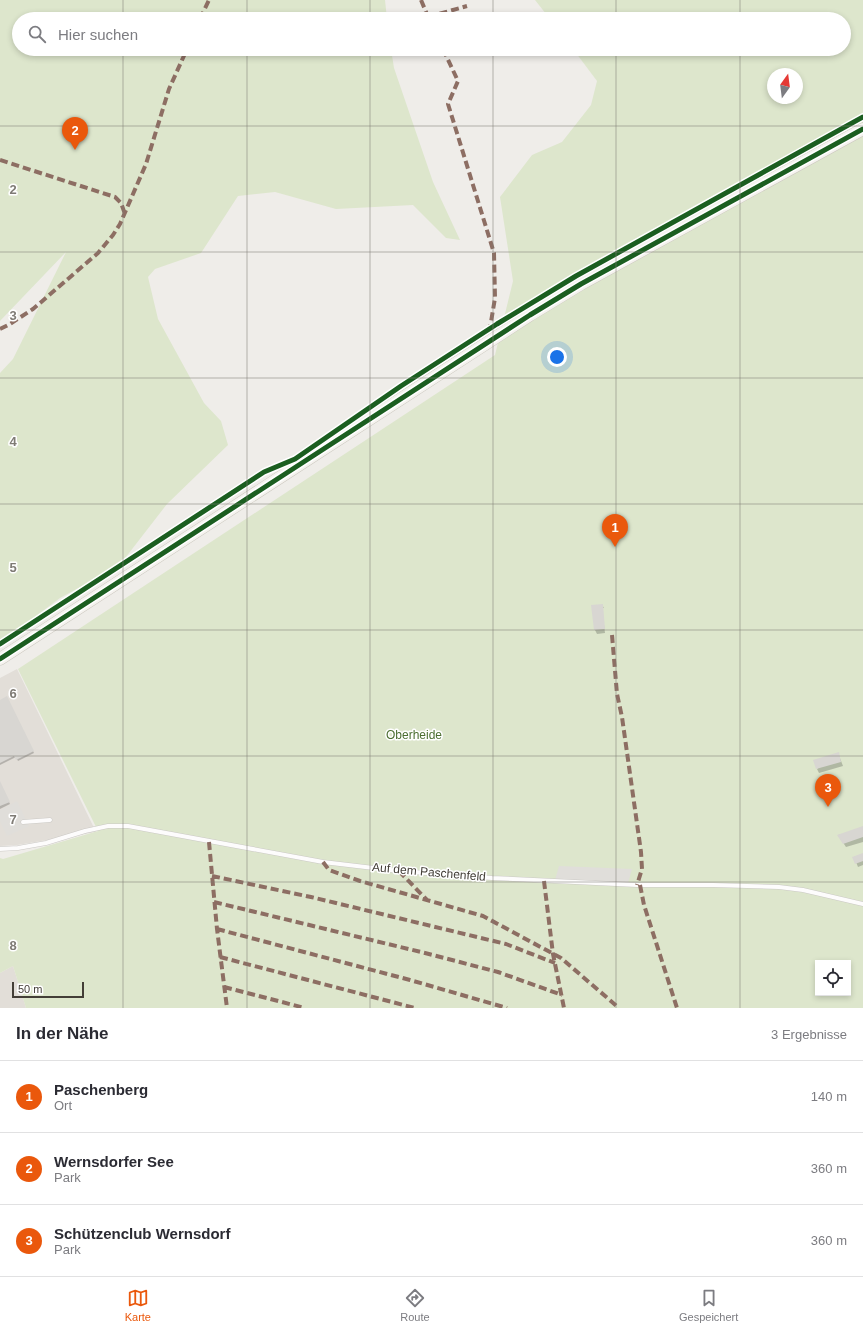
<!DOCTYPE html>
<html lang="de">
<head>
<meta charset="utf-8">
<style>
	body { margin:0; font-family:Arial,sans-serif; background:#f2f2f3; color:#2b2b33 }
	.controls { position:absolute; right:12px; bottom:12px; display:grid; overflow:hidden; border-radius:0px; box-shadow:0 2px 6px #0003 }
	.controls button { width:36px; height:36px; display:grid; place-items:center; padding:0; border:0; border-bottom:1px solid #e1e1e2; background:#fff; color:#2b2b33; font:20px sans-serif }
	.compass { position:absolute; left:767px; top:68px; width:36px; height:36px; border-radius:50%; background:#fff; box-shadow:0 2px 6px #0003; rotate:14deg }
	.scale { position:absolute; left:12px; bottom:10px; width:72px; box-sizing:border-box; padding-left:4px; border:2px solid #433e37; border-top:0; font-size:11px; line-height:14px; white-space:nowrap; color:#433e37; -webkit-text-stroke:3px #fff; paint-order:stroke }
	.you { position:absolute; left:557px; top:357px; width:14px; height:14px; margin:-10px; border:3px solid #fff; border-radius:50%; background:#1a73e8; box-shadow:0 0 0 6px #1a73e833 }
	.badge { display:grid; place-items:center; width:26px; height:26px; border-radius:50%; background:#ea580c; color:#fff; font-size:13px; font-weight:700 }
	.pin { position:absolute; translate:-50% -33px; filter:drop-shadow(0 1px 2px #0008) }
	.pin::after { content:''; position:absolute; top:21px; width:14px; height:12px; background:inherit; clip-path:polygon(0 0,100% 0,50% 100%) }
	.list { margin:0; padding:0; list-style:none }
	h2 { display:flex; justify-content:space-between; align-items:center; height:52px; margin:0; padding:0 16px; font-size:17px }
	h2 small { font-size:13px; font-weight:400; color:#7c7c81 }
	.list li { display:grid; grid-template-columns:26px 1fr auto; gap:12px; align-items:center; box-sizing:border-box; height:72px; padding:0 16px; border-top:1px solid #e1e1e2 }
	.list b { display:block; font-size:15px; white-space:nowrap }
	.list p { margin:0; font-size:13px; white-space:nowrap; color:#7c7c81 }
	.list em { font-size:13px; font-style:normal; color:#7c7c81 }
	.icon { flex:none; width:22px; height:22px; fill:none; stroke:currentColor; stroke-width:2; stroke-linecap:round; stroke-linejoin:round }
	.map { position:relative; flex:none; width:863px; height:1008px; overflow:hidden }
	.search { position:absolute; background:#fff; box-shadow:0 2px 6px #0003; left:12px; right:12px; top:12px; height:44px; display:flex; align-items:center; gap:10px; box-sizing:border-box; padding:0 14px; border-radius:22px; color:#7c7c81; font-size:15px }
	.sheet { height:268px; background:#fff }
	nav { display:flex; justify-content:space-around; align-items:center; box-sizing:border-box; height:56px; border-top:1px solid #e1e1e2; background:#fff; font-size:11px; color:#7c7c81 }
	nav a { display:grid; justify-items:center; gap:2px }
	nav .on { color:#ea580c }
	.map>svg:first-child { display:block }
	.residential { fill:#e2ded8 }
	.green { fill:#dde6cc; fill-rule:evenodd }
	.parking { fill:#e0deda }
	.shadow { fill:#0003 }
	.building { fill:#d8d6d2 }
	.lines { fill:none; stroke-linecap:round; stroke-linejoin:round }
	.lane-casing { stroke:#cbc9c5; stroke-width:5 }
	.secondary-casing { stroke:#cdc9c1; stroke-width:13 }
	.lane { stroke:#fdfcfc; stroke-width:4 }
	.secondary { stroke:#f5f3ef; stroke-width:12 }
	.quiet { stroke:#8d6e63; stroke-width:4; stroke-dasharray:8 4; stroke-linecap:butt }
	.cycleway-casing { stroke:#fff; stroke-width:8 }
	.cycleway { stroke:#1b5e20; stroke-width:5 }
	.grid { fill:none; stroke:#7f7b75; stroke-width:1; stroke-opacity:0.55 }
	.labels { text-anchor:middle; dominant-baseline:central; stroke-width:3; stroke-linejoin:round; paint-order:stroke }
	.park-label { font-size:12px; fill:#4b6e31; stroke:#fff }
	.street-label { font-size:12px; fill:#433e37; stroke:#fff }
	.grid-label { font-size:13px; text-anchor:middle; font-weight:bold; fill:#7f7b75; stroke:#fff; stroke-width:3; stroke-linejoin:round; paint-order:stroke }
</style>
</head>
<body>
<div class="map">
<svg width="863" height="1008" viewBox="0 0 863 1008">
	<rect width="100%" height="100%" fill="#efede9"/>
	<path class="residential" d="M 17,669 L 96,832 L 17,845 L 0,846 L 0,678 Z
		M 13,966 L 26,1008 L 0,1008 L 0,973 Z"/>
	<path class="green" d="M 0,0 L 385,0 L 387,19 L 19,19 L 19,49 L 391,49 L 394,68 L 433,182 L 460,240 L 446,238 L 413,205 L 336,209 L 275,192 L 238,196 L 201,253 L 155,269 L 148,277 L 158,319 L 204,403 L 221,421 L 228,445 L 167,504 L 119,566 L 60,598 L 0,643 L 0,373 L 13,359 L 66,252 L 0,321 Z
		M 535,0 L 863,0 L 863,1008 L 26,1008 L 13,966 L 0,973 L 0,858 L 3,859 L 98,831 L 18,669 L 495,355 L 513,281 L 500,197 L 532,155 L 562,142 L 591,105 L 597,81 L 573,49 L 844,49 L 844,19 L 550,19 ZM 773,74 L 797,74 L 797,98 L 773,98 ZM 818,963 L 848,963 L 848,993 L 818,993 Z"/>
	<path class="parking" d="M 17,801 L 29,826 L 7,836 L 0,821 L 0,810 Z
		M 559,866 L 632,869 L 628,883 L 555,880 Z"/>
	<path class="shadow" d="M 602,605 L 604,608 L 602,608 L 605,633 L 597,634 L 595,630 Z
		M 7,698 L 34,753 L 18,761 L 16,757 L 0,765 L 0,701 Z
		M 838,753 L 843,766 L 819,773 L 817,769 Z
		M 0,783 L 10,804 L 0,809 Z
		M 863,830 L 863,842 L 846,847 L 838,835 Z
		M 863,854 L 863,865 L 858,867 L 854,857 Z"/>
	<path class="building" d="M 603,604 L 605,629 L 594,630 L 591,605 Z
		M 7,696 L 34,751 L 16,760 L 14,756 L 0,763 L 0,700 Z
		M 839,752 L 841,762 L 816,769 L 813,760 Z
		M 0,781 L 10,802 L 0,806 Z
		M 863,826 L 863,837 L 843,844 L 837,835 Z
		M 863,853 L 863,861 L 855,864 L 852,857 Z"/>
	<g class="lines">
		<g class="lane-casing">
			<path id="lane" d="M 23,822 L 50,820
				M 0,849 L 18,848 L 46,843 L 85,831 L 108,826 L 128,826 L 323,862 L 399,871 L 492,878 L 637,885 L 713,885 L 779,887 L 803,890 L 863,904"/>
		</g>
		<g class="secondary-casing">
			<path id="secondary" d="M 0,659 L 530,315 L 581,284 L 863,129"/>
		</g>
		<use href="#lane" class="lane"/>
		<use href="#secondary" class="secondary"/>
		<path class="quiet" d="M 421,0 L 429,19
			M 428,17 L 467,6
			M 200,19 L 209,0
			M 443,49 L 458,81 L 448,104 L 494,253 L 495,298 L 490,328
			M 0,160 L 115,197 L 121,203 L 125,214
			M 0,329 L 10,324 L 33,309 L 98,253 L 113,235 L 120,224 L 146,164 L 169,89 L 187,49
			M 612,635 L 617,694 L 622,717 L 641,852 L 642,869 L 637,885
			M 209,842 L 217,929 L 227,1008
			M 323,862 L 329,870 L 360,881 L 483,916 L 561,958 L 619,1008
			M 399,871 L 427,900
			M 212,876 L 311,897 L 506,944 L 555,963
			M 544,881 L 553,954 L 564,1008
			M 640,885 L 644,905 L 677,1008
			M 214,902 L 425,953 L 498,972 L 562,995
			M 217,929 L 410,980 L 507,1008
			M 220,957 L 415,1008
			M 224,987 L 305,1008"/>
		<g class="cycleway-casing">
			<path id="cycleway" d="M 0,644 L 264,472 L 295,459 L 401,386 L 497,324 L 576,276 L 863,117
				M 0,659 L 530,315 L 581,284 L 863,129"/>
		</g>
		<use href="#cycleway" class="cycleway"/>
	</g>
	<path class="grid" d="M 123,0 L 123,19M 247,0 L 247,19M 370,0 L 370,19M 493,0 L 493,19M 616,0 L 616,19M 740,0 L 740,19M 123,49 L 123,1008M 247,49 L 247,1008M 370,49 L 370,1008M 493,49 L 493,1008M 616,49 L 616,1008M 740,49 L 740,1008M 0,126 L 863,126M 0,252 L 863,252M 0,378 L 863,378M 0,504 L 863,504M 0,630 L 863,630M 0,756 L 863,756M 0,882 L 863,882"/>
	<g class="labels">
		<g class="park-label">
			<text x="414" y="735">Oberheide</text>
		</g>
		<g class="street-label">
			<text transform="translate(429 872) rotate(5)">Auf dem Paschenfeld</text>
		</g>
	</g>
	<g class="grid-label">
		<text x="13" y="194">2</text>
		<text x="13" y="320">3</text>
		<text x="13" y="446">4</text>
		<text x="13" y="572">5</text>
		<text x="13" y="698">6</text>
		<text x="13" y="824">7</text>
		<text x="13" y="950">8</text>
	</g>
</svg>
<div class="controls">
<button><svg class="icon" aria-label="locate" viewBox="0 0 24 24"><circle cx="12" cy="12" r="6"/><path d="M12 2v4M12 18v4M2 12h4M18 12h4"/></svg></button>
</div>
<svg class="compass" viewBox="-18 -18 36 36"><path d="M0-13l5 13h-10z" fill="#e53935"/><path d="M0 13l5-13h-10z" fill="#7c7c81"/></svg>
<div class="scale">50 m</div>
<div class="you"></div>
<div class="pin badge" style="left:615px;top:547px">1</div>
<div class="pin badge" style="left:75px;top:150px">2</div>
<div class="pin badge" style="left:828px;top:807px">3</div>
<div class="search"><svg class="icon" aria-label="search" viewBox="0 0 24 24"><circle cx="10" cy="10" r="6"/><path d="M15 15l6 6"/></svg>Hier suchen</div>
</div>
<section class="sheet">
<h2>In der Nähe<small>3 Ergebnisse</small></h2>
<ul class="list">
<li><span class="badge">1</span><div><b>Paschenberg</b><p>Ort</p></div><em>140 m</em></li>
<li><span class="badge">2</span><div><b>Wernsdorfer See</b><p>Park</p></div><em>360 m</em></li>
<li><span class="badge">3</span><div><b>Schützenclub Wernsdorf</b><p>Park</p></div><em>360 m</em></li>
</ul>
</section>
<nav>
<a class="on"><svg class="icon" aria-label="map" viewBox="0 0 24 24"><path d="M3 6l6-2 6 2 6-2v14l-6 2-6-2-6 2zM9 4v14M15 6v14"/></svg>Karte</a>
<a><svg class="icon" aria-label="directions" viewBox="0 0 24 24"><path d="M12 3l9 9-9 9-9-9zM9 14v-3h6M13 9l2 2-2 2"/></svg>Route</a>
<a><svg class="icon" aria-label="saved" viewBox="0 0 24 24"><path d="M7 4h10v16l-5-4-5 4z"/></svg>Gespeichert</a>
</nav>
</body>
</html>
